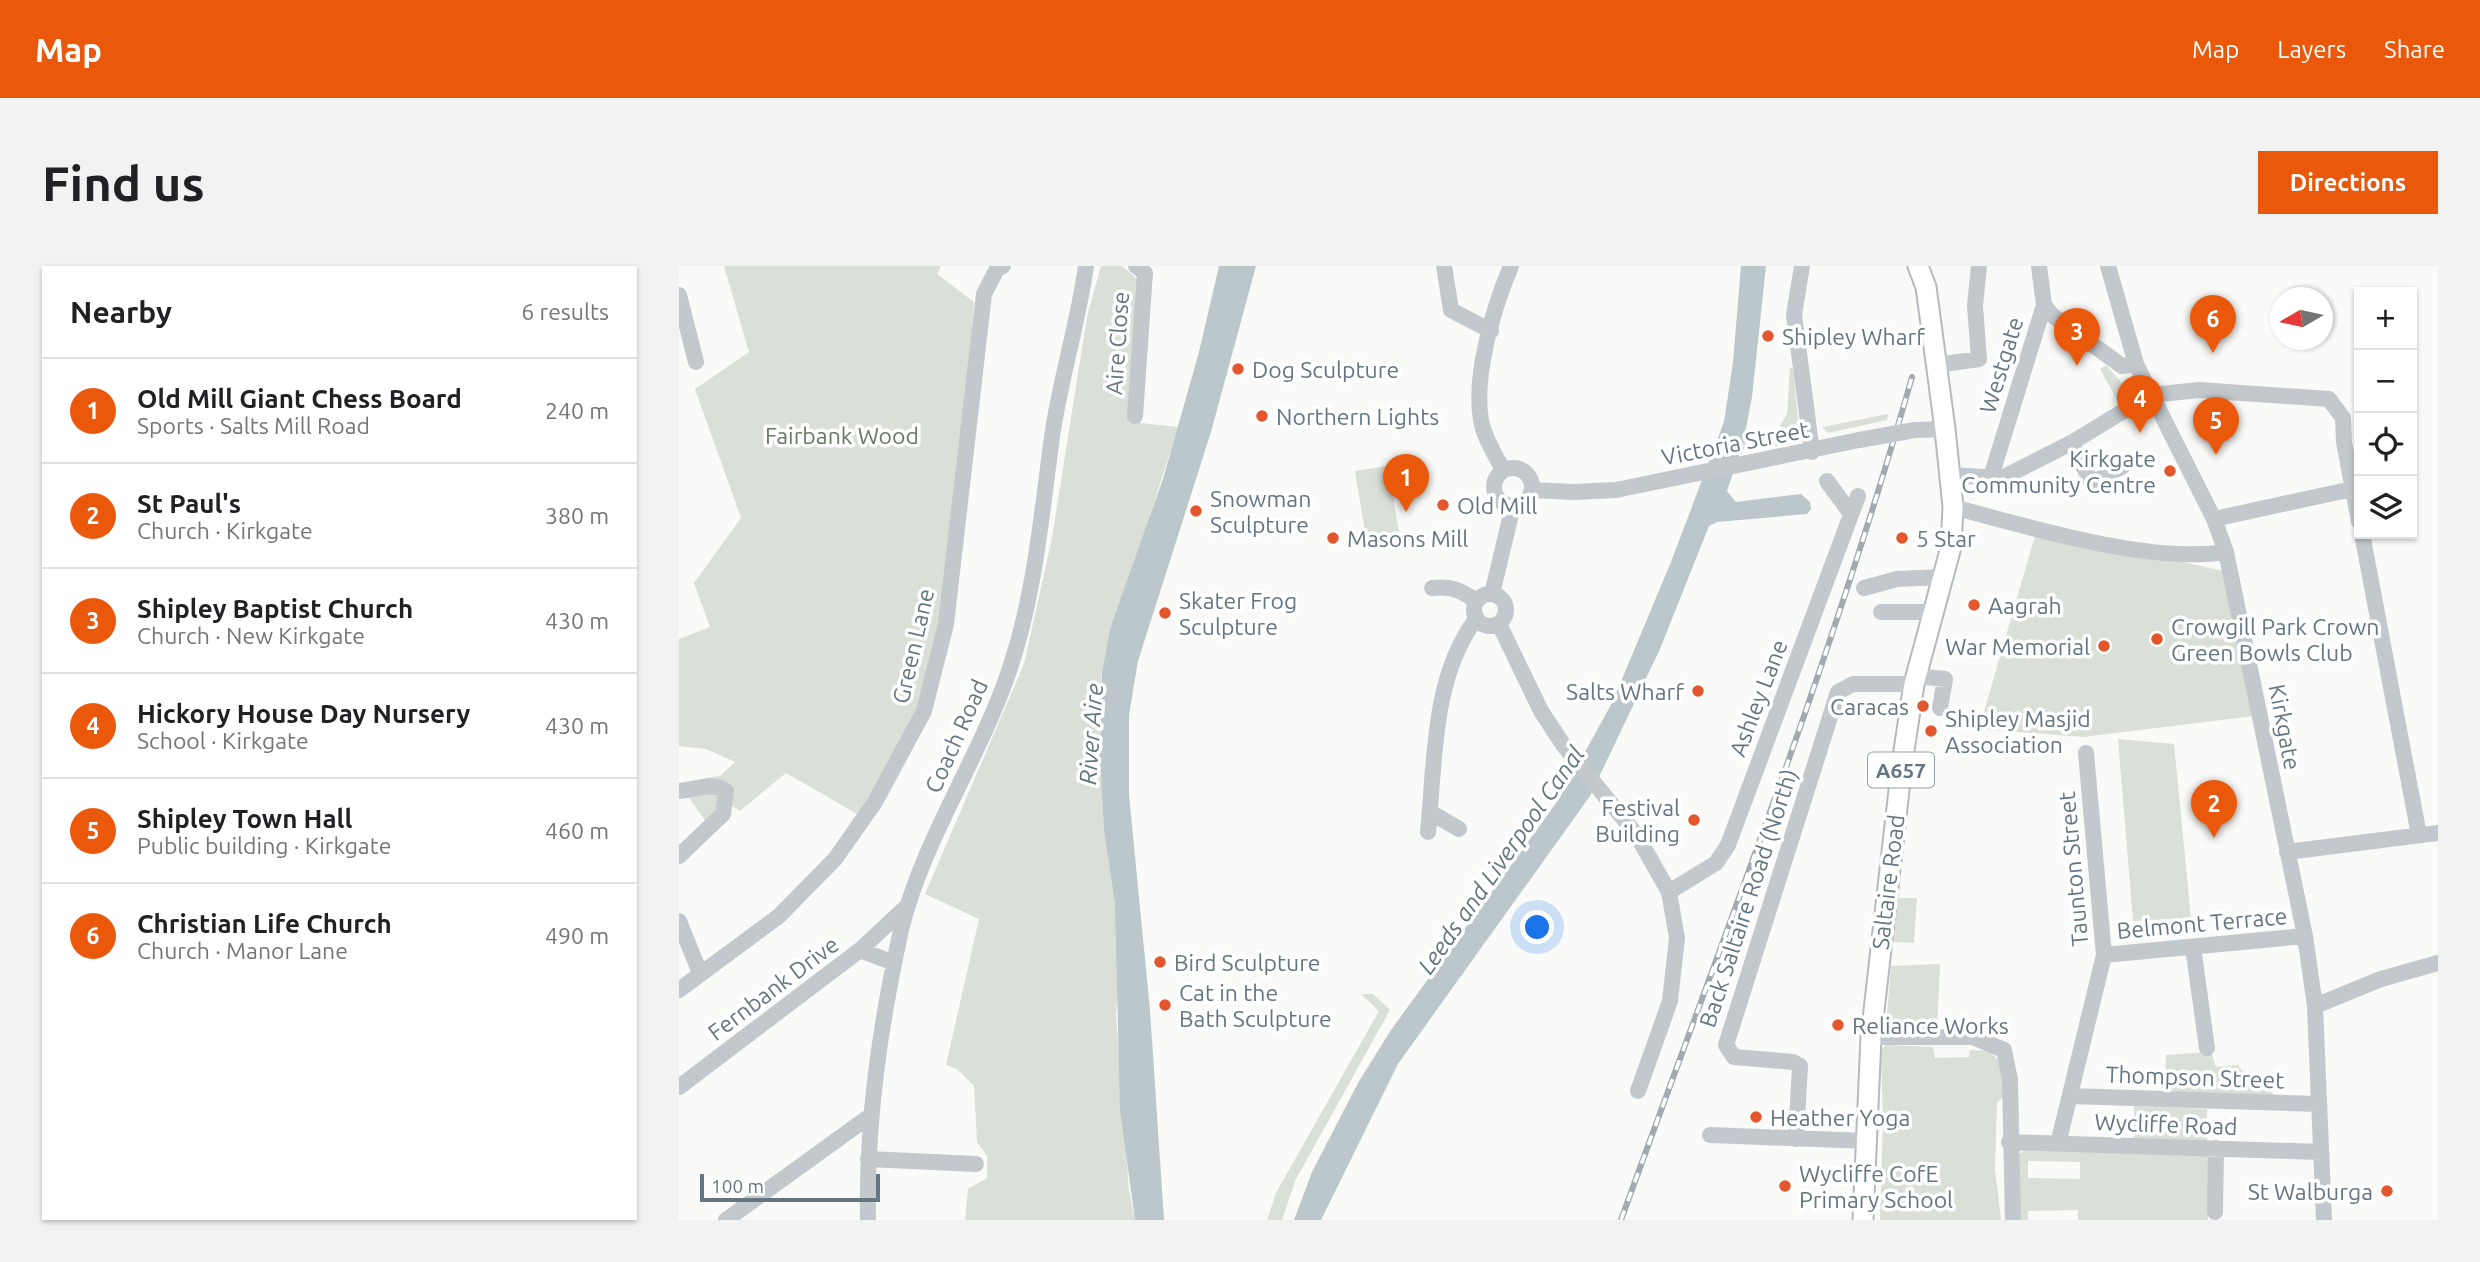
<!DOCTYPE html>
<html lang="en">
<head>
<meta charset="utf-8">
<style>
	body { margin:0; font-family:Ubuntu,sans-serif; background:#f2f2f2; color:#202124 }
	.controls { position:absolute; right:21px; top:21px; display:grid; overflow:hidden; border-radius:0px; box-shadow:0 2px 5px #0004 }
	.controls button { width:63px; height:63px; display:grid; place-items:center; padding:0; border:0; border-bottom:2px solid #e0e0e0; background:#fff; color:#202124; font:35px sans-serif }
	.compass { position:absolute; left:1591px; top:21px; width:63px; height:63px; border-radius:50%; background:#fff; box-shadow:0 2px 5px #0004; rotate:261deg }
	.scale { position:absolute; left:21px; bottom:18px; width:180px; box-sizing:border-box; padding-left:7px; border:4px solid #657683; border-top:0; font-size:19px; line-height:24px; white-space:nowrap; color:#657683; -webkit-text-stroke:5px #fff; paint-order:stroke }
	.you { position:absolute; left:859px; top:662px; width:24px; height:24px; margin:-18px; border:5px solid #fff; border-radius:50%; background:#1a73e8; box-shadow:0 0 0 10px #1a73e833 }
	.badge { display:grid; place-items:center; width:46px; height:46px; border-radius:50%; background:#ea580c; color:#fff; font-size:23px; font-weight:700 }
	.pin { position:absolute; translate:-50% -58px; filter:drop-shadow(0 2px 4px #0008) }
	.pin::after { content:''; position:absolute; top:37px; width:24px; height:21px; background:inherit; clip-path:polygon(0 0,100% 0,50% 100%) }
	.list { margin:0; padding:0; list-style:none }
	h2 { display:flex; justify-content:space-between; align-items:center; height:91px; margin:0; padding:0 28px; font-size:30px }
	h2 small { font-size:23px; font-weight:400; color:#757577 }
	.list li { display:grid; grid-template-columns:46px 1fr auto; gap:21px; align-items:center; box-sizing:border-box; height:105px; padding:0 28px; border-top:2px solid #e0e0e0 }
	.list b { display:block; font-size:26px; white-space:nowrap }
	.list p { margin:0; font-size:23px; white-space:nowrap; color:#757577 }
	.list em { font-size:23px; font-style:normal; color:#757577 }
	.icon { flex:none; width:38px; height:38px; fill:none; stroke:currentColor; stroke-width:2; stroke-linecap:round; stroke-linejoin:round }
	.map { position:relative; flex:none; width:1759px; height:954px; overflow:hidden; border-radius:0px }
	header { display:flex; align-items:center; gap:42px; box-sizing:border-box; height:98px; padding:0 35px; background:#ea580c; color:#fff }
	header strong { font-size:33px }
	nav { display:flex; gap:38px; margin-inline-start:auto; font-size:24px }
	.intro { display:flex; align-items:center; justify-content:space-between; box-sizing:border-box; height:168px; padding:0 42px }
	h1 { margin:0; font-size:49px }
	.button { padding:18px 32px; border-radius:0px; background:#ea580c; color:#fff; font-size:24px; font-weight:700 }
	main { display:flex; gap:42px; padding:0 42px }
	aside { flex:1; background:#fff; border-radius:0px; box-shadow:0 2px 5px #0004 }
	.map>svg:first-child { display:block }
	.green { fill:#dadfd7; fill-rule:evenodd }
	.water { fill:#bbc7cb }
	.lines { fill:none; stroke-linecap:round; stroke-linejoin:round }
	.major-casing { stroke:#b5babe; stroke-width:23 }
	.minor { stroke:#c3c8cc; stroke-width:16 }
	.major { stroke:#fff; stroke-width:19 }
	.rail-casing { stroke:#a2aab0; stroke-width:6 }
	.rail { stroke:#fff; stroke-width:3.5; stroke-dasharray:10; stroke-linecap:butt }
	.minor-bridge { stroke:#c3c8cc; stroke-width:16 }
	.poi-dot { fill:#e4572e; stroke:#fff; stroke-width:2.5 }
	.labels { text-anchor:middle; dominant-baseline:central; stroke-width:7; stroke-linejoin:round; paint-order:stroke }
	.shield { fill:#fff; stroke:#939fa8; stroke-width:2 }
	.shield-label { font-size:21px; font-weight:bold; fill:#657683 }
	.poi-label { font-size:23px; fill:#657683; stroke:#fff; text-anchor:start }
	.street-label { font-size:23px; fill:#657683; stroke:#fff }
	.park-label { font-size:23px; fill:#687a64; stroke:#fff }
	.water-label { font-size:24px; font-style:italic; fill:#60757c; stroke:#fff }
</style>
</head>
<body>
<header>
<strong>Map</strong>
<nav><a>Map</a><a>Layers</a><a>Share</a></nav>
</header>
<div class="intro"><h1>Find us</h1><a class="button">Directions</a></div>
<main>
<aside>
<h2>Nearby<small>6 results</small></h2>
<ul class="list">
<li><span class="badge">1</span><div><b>Old Mill Giant Chess Board</b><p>Sports · Salts Mill Road</p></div><em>240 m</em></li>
<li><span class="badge">2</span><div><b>St Paul's</b><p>Church · Kirkgate</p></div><em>380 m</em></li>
<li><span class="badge">3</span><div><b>Shipley Baptist Church</b><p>Church · New Kirkgate</p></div><em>430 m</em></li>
<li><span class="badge">4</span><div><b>Hickory House Day Nursery</b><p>School · Kirkgate</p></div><em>430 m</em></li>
<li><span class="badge">5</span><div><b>Shipley Town Hall</b><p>Public building · Kirkgate</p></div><em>460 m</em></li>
<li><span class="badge">6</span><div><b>Christian Life Church</b><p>Church · Manor Lane</p></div><em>490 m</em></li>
</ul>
</aside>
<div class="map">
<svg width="1759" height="954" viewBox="0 0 1759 954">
	<rect width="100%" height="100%" fill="#fafaf8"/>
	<path class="green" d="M 45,0 L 262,0 L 258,8 L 295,36 L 286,169 L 263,351 L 242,442 L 180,549 L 107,507 L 61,545 L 46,536 L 32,563 L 5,525 L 27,520 L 27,512 L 41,510 L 56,496 L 27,483 L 0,480 L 0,373 L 31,361 L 15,317 L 62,252 L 16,123 L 70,86 Z
		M 422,0 L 443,0 L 459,14 L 452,156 L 499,161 L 452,310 L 431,363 L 423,405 L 420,442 L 425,565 L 436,638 L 440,708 L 437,749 L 450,925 L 456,954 L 286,954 L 289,923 L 308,912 L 308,890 L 298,876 L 295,820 L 278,803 L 267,799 L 300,653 L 246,628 L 345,398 L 373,272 L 408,51 Z
		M 1427,99 L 1452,127 L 1438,134 L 1421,103 Z
		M 1111,101 L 1114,103 L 1120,163 L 1103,179 L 1060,185 L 1064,173 L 1096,169 L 1108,148 Z
		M 1209,148 L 1208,154 L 1149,167 L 1143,161 Z
		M 709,200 L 720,266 L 687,272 L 676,205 Z
		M 1358,263 L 1544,305 L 1575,450 L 1404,471 L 1300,463 Z
		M 1439,473 L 1495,478 L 1512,652 L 1454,655 Z
		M 1218,632 L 1238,632 L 1235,677 L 1215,676 Z
		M 1261,698 L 1258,764 L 1210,764 L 1207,760 L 1212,700 Z
		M 682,728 L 694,728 L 711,744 L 617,913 L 603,954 L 588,954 L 597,927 L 700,745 Z
		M 1207,779 L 1254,781 L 1256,792 L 1290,791 L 1291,784 L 1311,785 L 1325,801 L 1325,830 L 1318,837 L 1316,902 L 1322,954 L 1201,954 L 1204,853 L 1202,793 L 1203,783 Z
		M 1532,786 L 1537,801 L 1559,799 L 1571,816 L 1594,814 L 1593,831 L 1486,829 L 1487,789 Z
		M 1455,840 L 1528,843 L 1528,876 L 1455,875 Z
		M 1346,884 L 1530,889 L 1529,954 L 1399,954 L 1399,944 L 1349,945 L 1349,954 L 1339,954 L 1339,889 ZM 1349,895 L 1401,896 L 1401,913 L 1349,912 Z"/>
	<path class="water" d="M 540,0 L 577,0 L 532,166 L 459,395 L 450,449 L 450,529 L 471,744 L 485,954 L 456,954 L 441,844 L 436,638 L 425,565 L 421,490 L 423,406 L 431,363 L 484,213 L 520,86 Z
		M 1062,0 L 1087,0 L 1073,131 L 1064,177 L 1048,225 L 1057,236 L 1122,228 L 1131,236 L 1132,243 L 1128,248 L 1038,256 L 1030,260 L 981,383 L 911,530 L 719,798 L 642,954 L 615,954 L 633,906 L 679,817 L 712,764 L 880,533 L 933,437 L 992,296 L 1045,156 L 1054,96 Z"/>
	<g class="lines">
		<g class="major-casing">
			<path id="major" d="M 1184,954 L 1192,771 L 1223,498 L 1235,418 L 1272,281 L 1274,241 L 1266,163 L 1247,21 L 1239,0"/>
		</g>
		<path class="minor" d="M 765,0 L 772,44 L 812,65
			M 1123,0 L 1115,49 L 1133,186
			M 1429,0 L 1457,98 L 1535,253 L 1547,286 L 1626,670 L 1636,740 L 1645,954
			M 0,29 L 17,96
			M 1365,39 L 1373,49 L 1443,100 L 1457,98
			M 1258,99 L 1300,93 L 1296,40 L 1300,0
			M 456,150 L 466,7 L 457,0
			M 1236,164 L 1266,163
			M 1392,177 L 1413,217 L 1444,200
			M815 221a19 19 0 1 1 38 0a19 19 0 1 1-38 0Z
			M 824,204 C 816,188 805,172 802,154 C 794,110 815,40 832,0
			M 1270,209 L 1323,212 L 1392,177 L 1471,129 L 1520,124 L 1650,133 L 1664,152 L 1665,176 L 1680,256
			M 1312,211 L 1365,39 L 1360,0
			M 1148,215 L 1172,248
			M 853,224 L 895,226 L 937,224 L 1180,174
			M 1274,241 C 1350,261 1470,298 1547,286
			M 1535,253 L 1673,223
			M 1683,268 L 1740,569
			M 753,322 C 772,320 782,324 797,335
			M 1185,322 L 1218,313 L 1263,311
			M795 344a16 16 0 1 1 32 0a16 16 0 1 1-32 0Z
			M 813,328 L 834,240
			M 1202,346 L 1252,346
			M 820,358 L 862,445 L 885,480 L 957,568 L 990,626 L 998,672 L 991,735 L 959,825
			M 1237,410 L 1266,413 L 1261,442
			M 0,525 C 16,524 33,515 47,525 L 44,548 L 0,590
			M 751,546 L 780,563
			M 749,566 C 756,496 753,411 797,353
			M 1608,586 L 1759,567
			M 990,626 L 1037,597 L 1049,579 L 1179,230
			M 0,655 L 21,707
			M 1514,681 L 1528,782
			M 181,684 L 227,641
			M 1425,689 L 1626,670
			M 0,724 L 100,650 L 156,593 L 196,536 L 245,445 L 267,358 L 305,28 L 318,3 L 324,0
			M 1636,740 L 1702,713 L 1759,697
			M 1192,771 L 1294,771 L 1325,784 L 1331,814 L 1334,954
			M 0,821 L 181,684 L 215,697
			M 1391,830 L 1640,838
			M 1031,869 L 1187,875
			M 1117,873 L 1121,800 L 1114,796 L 1055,791 L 1047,779 L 1159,426 L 1174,418 L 1235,418
			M 1330,876 L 1642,886
			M 1379,878 L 1425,689 L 1407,487
			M 189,893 L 297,898
			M 1536,946 L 1537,882
			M 47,954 L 191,850
			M 189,954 C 187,855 201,760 222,664 C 244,573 300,494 330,405 C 356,329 362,251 373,171 C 381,114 399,58 407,0"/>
		<use href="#major" class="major"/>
		<g class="rail-casing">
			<path id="rail" d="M 942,954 C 1043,675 1152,397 1233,111"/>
		</g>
		<use href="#rail" class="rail"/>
		<path class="minor-bridge" d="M 1180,174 L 1236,164"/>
	</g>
	<g class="poi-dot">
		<circle cx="1089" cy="70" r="7"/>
		<circle cx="559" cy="103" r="7"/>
		<circle cx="583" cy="150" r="7"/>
		<circle cx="1491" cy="205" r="7"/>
		<circle cx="764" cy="239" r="7"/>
		<circle cx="517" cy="245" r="7"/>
		<circle cx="654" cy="272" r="7"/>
		<circle cx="1223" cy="272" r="7"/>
		<circle cx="1295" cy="339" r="7"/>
		<circle cx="486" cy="347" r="7"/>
		<circle cx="1478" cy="373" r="7"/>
		<circle cx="1425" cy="380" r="7"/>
		<circle cx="1019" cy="425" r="7"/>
		<circle cx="1244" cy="440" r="7"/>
		<circle cx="1252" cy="465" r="7"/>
		<circle cx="1015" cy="554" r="7"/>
		<circle cx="481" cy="696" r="7"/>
		<circle cx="486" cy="739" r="7"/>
		<circle cx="1159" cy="759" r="7"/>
		<circle cx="1077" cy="851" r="7"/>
		<circle cx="1106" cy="920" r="7"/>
		<circle cx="1708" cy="925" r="7"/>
	</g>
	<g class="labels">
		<rect class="shield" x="1189" y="486.5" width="66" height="35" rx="5"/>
		<g class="shield-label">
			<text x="1222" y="504">A657</text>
		</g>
		<g class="poi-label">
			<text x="1103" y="70">Shipley Wharf</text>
			<text x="573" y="103">Dog Sculpture</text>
			<text x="597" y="150">Northern Lights</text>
			<text x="1477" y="192" text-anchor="end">Kirkgate<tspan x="1477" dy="26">Community Centre</tspan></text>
			<text x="531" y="232">Snowman<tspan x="531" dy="26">Sculpture</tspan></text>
			<text x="778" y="239">Old Mill</text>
			<text x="668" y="272">Masons Mill</text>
			<text x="1237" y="272">5 Star</text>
			<text x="500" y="334">Skater Frog<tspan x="500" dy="26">Sculpture</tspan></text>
			<text x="1309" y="339">Aagrah</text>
			<text x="1492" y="360">Crowgill Park Crown<tspan x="1492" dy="26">Green Bowls Club</tspan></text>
			<text x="1411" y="380" text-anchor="end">War Memorial</text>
			<text x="1005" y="425" text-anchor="end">Salts Wharf</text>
			<text x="1230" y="440" text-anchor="end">Caracas</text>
			<text x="1266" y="452">Shipley Masjid<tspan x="1266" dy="26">Association</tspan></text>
			<text x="1001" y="541" text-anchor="end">Festival<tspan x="1001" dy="26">Building</tspan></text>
			<text x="495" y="696">Bird Sculpture</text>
			<text x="500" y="726">Cat in the<tspan x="500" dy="26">Bath Sculpture</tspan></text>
			<text x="1173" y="759">Reliance Works</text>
			<text x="1091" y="851">Heather Yoga</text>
			<text x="1120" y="907">Wycliffe CofE<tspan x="1120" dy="26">Primary School</tspan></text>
			<text x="1694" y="925" text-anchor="end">St Walburga</text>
		</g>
		<g class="street-label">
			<text transform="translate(438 77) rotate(-86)">Aire Close</text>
			<text transform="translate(1322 99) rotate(-73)">Westgate</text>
			<text transform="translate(1056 177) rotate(-11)">Victoria Street</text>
			<text transform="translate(234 380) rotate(-77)">Green Lane</text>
			<text transform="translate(1079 432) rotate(-69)">Ashley Lane</text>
			<text transform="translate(1606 461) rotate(79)">Kirkgate</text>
			<text transform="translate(277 470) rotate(-66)">Coach Road</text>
			<text transform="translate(1394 603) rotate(-95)">Taunton Street</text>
			<text transform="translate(1209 616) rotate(-83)">Saltaire Road</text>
			<text transform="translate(1069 632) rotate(-72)">Back Saltaire Road (North)</text>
			<text transform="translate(1523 657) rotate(-5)">Belmont Terrace</text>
			<text transform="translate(94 722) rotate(-37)">Fernbank Drive</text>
			<text transform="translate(1516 811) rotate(2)">Thompson Street</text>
			<text transform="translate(1487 858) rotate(2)">Wycliffe Road</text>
		</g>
		<g class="park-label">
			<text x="163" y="169">Fairbank Wood</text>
		</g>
		<g class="water-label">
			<text transform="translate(412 468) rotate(-86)">River Aire</text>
			<text transform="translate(822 594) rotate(-55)">Leeds and Liverpool Canal</text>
		</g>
	</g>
</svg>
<div class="controls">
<button>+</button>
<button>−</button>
<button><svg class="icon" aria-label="locate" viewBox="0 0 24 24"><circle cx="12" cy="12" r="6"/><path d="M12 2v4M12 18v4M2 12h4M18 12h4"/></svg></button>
<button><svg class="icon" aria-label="layers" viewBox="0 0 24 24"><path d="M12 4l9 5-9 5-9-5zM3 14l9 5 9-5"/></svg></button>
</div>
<svg class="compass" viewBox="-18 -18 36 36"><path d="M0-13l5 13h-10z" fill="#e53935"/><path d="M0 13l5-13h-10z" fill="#757577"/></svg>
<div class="scale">100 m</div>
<div class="you"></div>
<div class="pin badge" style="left:727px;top:246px">1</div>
<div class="pin badge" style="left:1535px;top:572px">2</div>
<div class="pin badge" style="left:1398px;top:100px">3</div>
<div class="pin badge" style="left:1461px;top:167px">4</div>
<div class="pin badge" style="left:1537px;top:189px">5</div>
<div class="pin badge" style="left:1534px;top:87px">6</div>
</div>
</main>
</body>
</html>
